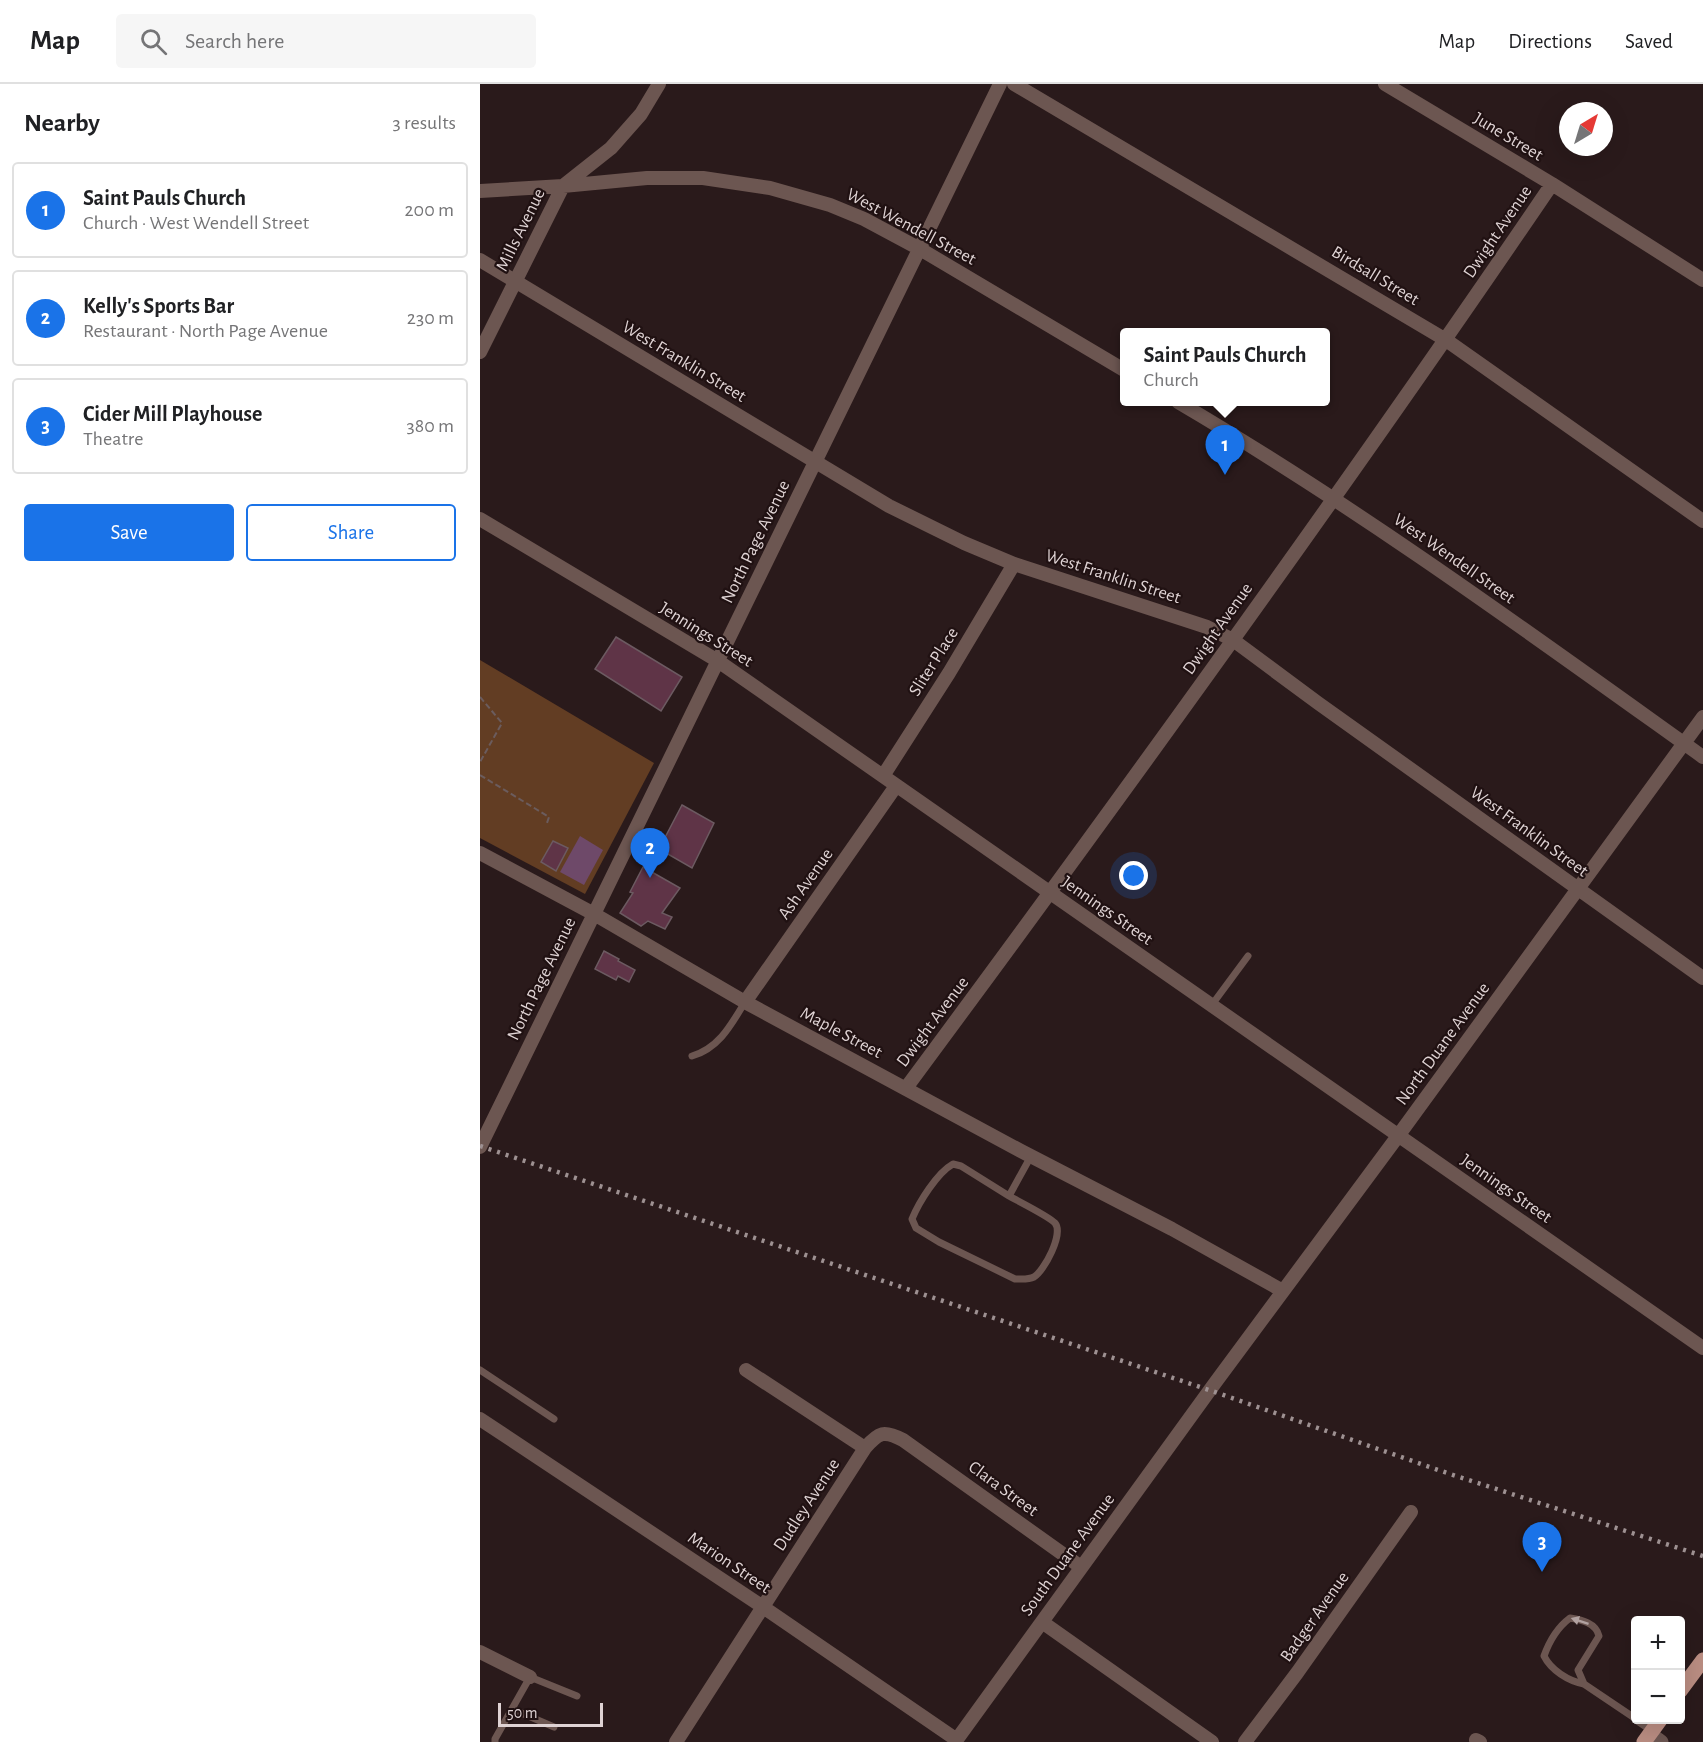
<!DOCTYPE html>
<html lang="en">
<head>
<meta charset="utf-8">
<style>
	body { margin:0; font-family:"Alegreya Sans",sans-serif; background:#f6f6f6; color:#202124 }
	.controls { position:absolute; right:18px; bottom:18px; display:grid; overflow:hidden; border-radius:6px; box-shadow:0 6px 24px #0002 }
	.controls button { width:54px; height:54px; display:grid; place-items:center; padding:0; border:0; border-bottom:2px solid #e0e0e0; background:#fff; color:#202124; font:30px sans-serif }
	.compass { position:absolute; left:1079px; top:18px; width:54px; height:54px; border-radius:50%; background:#fff; box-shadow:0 6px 24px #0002; rotate:38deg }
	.scale { position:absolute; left:18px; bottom:15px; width:105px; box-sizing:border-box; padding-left:6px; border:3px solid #dfd3d4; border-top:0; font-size:16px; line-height:21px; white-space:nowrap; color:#dfd3d4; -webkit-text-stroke:4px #201112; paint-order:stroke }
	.you { position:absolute; left:654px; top:792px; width:21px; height:21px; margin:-15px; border:4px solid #fff; border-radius:50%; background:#1a73e8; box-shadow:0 0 0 9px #1a73e833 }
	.badge { display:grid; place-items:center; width:39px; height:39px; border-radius:50%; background:#1a73e8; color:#fff; font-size:20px; font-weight:700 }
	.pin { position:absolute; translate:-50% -50px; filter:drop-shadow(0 2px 3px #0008) }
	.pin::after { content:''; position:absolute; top:32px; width:21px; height:18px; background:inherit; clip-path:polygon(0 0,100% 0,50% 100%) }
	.popup { position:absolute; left:640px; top:244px; width:210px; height:78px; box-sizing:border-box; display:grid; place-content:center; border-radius:6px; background:#fff; filter:drop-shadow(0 2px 4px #0005); font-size:20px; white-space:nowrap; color:#757577 }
	.popup b { font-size:22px; color:#202124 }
	.popup::after { content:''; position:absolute; left:50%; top:100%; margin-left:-12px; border:12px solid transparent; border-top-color:#fff }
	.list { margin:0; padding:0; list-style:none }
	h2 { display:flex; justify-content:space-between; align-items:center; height:78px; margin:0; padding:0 24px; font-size:26px }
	h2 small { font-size:20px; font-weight:400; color:#757577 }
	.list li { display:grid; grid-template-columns:39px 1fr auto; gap:18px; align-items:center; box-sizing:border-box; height:96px; margin:0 12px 12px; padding:0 12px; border:2px solid #e0e0e0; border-radius:6px }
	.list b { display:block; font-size:22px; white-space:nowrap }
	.list p { margin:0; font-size:20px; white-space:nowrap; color:#757577 }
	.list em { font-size:20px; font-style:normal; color:#757577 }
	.actions { display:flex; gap:12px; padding:18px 24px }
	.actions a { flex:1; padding:14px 0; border:2px solid #1a73e8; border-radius:6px; text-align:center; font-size:21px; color:#1a73e8 }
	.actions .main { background:#1a73e8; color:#fff }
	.icon { flex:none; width:33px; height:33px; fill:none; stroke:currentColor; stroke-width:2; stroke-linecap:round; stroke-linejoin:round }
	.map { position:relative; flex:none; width:1223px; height:1658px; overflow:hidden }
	header { display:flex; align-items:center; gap:36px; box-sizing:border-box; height:84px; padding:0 30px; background:#fff; border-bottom:2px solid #e0e0e0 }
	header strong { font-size:28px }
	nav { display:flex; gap:33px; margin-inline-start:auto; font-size:21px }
	.search { width:420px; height:54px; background:#f6f6f6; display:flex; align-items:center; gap:15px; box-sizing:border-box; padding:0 21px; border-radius:6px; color:#757577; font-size:22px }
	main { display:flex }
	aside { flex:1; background:#fff }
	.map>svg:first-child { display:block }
	.green { fill:#623d23 }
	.water { fill:#6e4969 }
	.building { fill:#5f3447; stroke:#6c5a61; stroke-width:1.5 }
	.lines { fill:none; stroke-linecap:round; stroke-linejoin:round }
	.path { stroke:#6b5c5d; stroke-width:2; stroke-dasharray:6 3; stroke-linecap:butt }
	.service { stroke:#6c5651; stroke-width:7 }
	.minor { stroke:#6c5651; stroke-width:14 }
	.tertiary { stroke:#6c5651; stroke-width:15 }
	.primary { stroke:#ba8d82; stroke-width:15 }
	.rail { stroke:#9e9192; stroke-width:4.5; stroke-dasharray:3 6; stroke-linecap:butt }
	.oneway { fill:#b1a1a0 }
	.labels { text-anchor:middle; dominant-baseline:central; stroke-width:4.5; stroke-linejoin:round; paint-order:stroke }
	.street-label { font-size:18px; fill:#dfd3d4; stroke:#201112 }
</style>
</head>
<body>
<header>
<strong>Map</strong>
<div class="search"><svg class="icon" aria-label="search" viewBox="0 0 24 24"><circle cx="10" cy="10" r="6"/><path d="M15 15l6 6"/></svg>Search here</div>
<nav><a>Map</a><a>Directions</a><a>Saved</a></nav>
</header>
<main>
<aside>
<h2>Nearby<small>3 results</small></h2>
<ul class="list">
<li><span class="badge">1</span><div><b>Saint Pauls Church</b><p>Church · West Wendell Street</p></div><em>200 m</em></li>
<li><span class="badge">2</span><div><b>Kelly's Sports Bar</b><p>Restaurant · North Page Avenue</p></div><em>230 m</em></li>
<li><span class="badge">3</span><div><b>Cider Mill Playhouse</b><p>Theatre</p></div><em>380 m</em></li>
</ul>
<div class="actions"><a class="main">Save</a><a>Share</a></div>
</aside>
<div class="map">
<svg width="1223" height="1658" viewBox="0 0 1223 1658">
	<rect width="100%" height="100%" fill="#2a1a1b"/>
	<path class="green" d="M 0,576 L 174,679 L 105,810 L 0,754 Z"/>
	<path class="water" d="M 100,752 L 123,766 L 104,801 L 80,788 Z"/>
	<path class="building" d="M 136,553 L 202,593 L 181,627 L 115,585 Z
		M 202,721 L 234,739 L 212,784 L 179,765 Z
		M 73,757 L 88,764 L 76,787 L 61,778 Z
		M 163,783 L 200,804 L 182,829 L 192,833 L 185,845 L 168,837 L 161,842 L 140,829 L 153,809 L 150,808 Z
		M 124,867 L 139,875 L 138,877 L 155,886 L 149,898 L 138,892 L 136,896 L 115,885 Z"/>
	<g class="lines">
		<path class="path" d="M 0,613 L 22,639 L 0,678
			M 0,691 L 69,733 L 67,739"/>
		<path class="service" d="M 731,922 L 768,872
			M 212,972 C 239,964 251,941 265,918
			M 529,1112 L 481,1082 L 473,1080 C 457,1089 439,1118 432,1135 L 436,1144 L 459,1158 L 535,1195 C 542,1195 548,1196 554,1193 C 564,1187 584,1150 575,1139 C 570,1133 538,1117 529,1112 L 551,1072
			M 0,1286 L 74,1335
			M 1104,1600 L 1098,1586 L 1119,1552 C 1116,1539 1102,1536 1090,1534 C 1078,1543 1069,1558 1064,1572 C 1071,1586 1088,1597 1104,1600 L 1156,1635
			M 32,1625 L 74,1643
			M 1156,1636 L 1172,1647
			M 15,1658 L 15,1655 L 50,1593 L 97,1612"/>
		<path class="minor" d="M 534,0 L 966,256 L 1223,437
			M 905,0 L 1072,100 L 1223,196
			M 0,107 L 83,102 L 167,94 L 223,94 L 290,104 L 350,121 L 384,135 L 440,165 L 644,286
			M 0,176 L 409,422 L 484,459 L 534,480 L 727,543 L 753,556 L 838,619 L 1223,894
			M 0,268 L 83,102 L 131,64 L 161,30 L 179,0
			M 698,318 C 880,425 1051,550 1223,673
			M 0,435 L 238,577 L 1223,1264
			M 403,692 L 469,589 L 534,480
			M 0,769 L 114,830 L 265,918 L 541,1067 L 692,1145 L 803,1207
			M 265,918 L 416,702
			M 426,1004 C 646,707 864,406 1072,100
			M 0,1063 L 520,0
			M 266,1286 L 385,1364
			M 0,1335 L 283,1523 L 477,1656
			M 562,1538 L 732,1658
			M 0,1568 L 50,1593
			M 996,1656 L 1000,1658
			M 196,1658 L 385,1364 C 399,1348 404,1346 423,1356 L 601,1483
			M 475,1658 L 735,1299 L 918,1052 L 1223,633
			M 765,1658 L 817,1589 L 931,1428"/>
		<path class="tertiary" d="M 1170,1650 L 1181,1658"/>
		<path class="primary" d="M 1200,1607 L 1223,1576
			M 1164,1658 L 1180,1636"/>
		<path class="rail" d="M 0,1062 L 729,1306 L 967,1389 L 1223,1472"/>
	</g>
	<defs><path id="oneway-solid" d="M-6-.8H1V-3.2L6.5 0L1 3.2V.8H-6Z" transform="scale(1.5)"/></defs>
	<use class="oneway" href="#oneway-solid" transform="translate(1100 1537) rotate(-162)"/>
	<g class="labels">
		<g class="street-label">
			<text transform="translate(1028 53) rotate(31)">June Street</text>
			<text transform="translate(431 143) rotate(28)">West Wendell Street</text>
			<text transform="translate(41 146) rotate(-64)">Mills Avenue</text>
			<text transform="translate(1018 148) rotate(-56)">Dwight Avenue</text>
			<text transform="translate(895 192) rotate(31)">Birdsall Street</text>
			<text transform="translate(204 278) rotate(31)">West Franklin Street</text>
			<text transform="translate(276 458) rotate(-64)">North Page Avenue</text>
			<text transform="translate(974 475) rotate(35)">West Wendell Street</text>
			<text transform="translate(633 493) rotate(18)">West Franklin Street</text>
			<text transform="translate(738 545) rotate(-55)">Dwight Avenue</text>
			<text transform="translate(226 551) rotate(32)">Jennings Street</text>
			<text transform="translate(454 578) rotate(-58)">Sliter Place</text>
			<text transform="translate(1049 748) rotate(36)">West Franklin Street</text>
			<text transform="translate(326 800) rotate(-55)">Ash Avenue</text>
			<text transform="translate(627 827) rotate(35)">Jennings Street</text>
			<text transform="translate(62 895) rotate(-64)">North Page Avenue</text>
			<text transform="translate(453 938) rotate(-53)">Dwight Avenue</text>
			<text transform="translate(361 949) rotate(28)">Maple Street</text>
			<text transform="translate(963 960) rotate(-54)">North Duane Avenue</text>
			<text transform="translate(1026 1105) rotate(35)">Jennings Street</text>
			<text transform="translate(523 1405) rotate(36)">Clara Street</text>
			<text transform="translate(327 1421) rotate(-57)">Dudley Avenue</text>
			<text transform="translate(588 1471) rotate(-54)">South Duane Avenue</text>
			<text transform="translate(249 1479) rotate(34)">Marion Street</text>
			<text transform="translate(835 1533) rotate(-55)">Badger Avenue</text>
		</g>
	</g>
</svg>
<div class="controls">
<button>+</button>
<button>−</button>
</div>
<svg class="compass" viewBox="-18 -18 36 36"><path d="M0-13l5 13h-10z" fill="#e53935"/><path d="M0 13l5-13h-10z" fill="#757577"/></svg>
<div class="scale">50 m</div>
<div class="you"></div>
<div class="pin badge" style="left:745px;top:391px">1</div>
<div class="popup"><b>Saint Pauls Church</b>Church</div>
<div class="pin badge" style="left:170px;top:794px">2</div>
<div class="pin badge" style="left:1062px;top:1488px">3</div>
</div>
</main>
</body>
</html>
